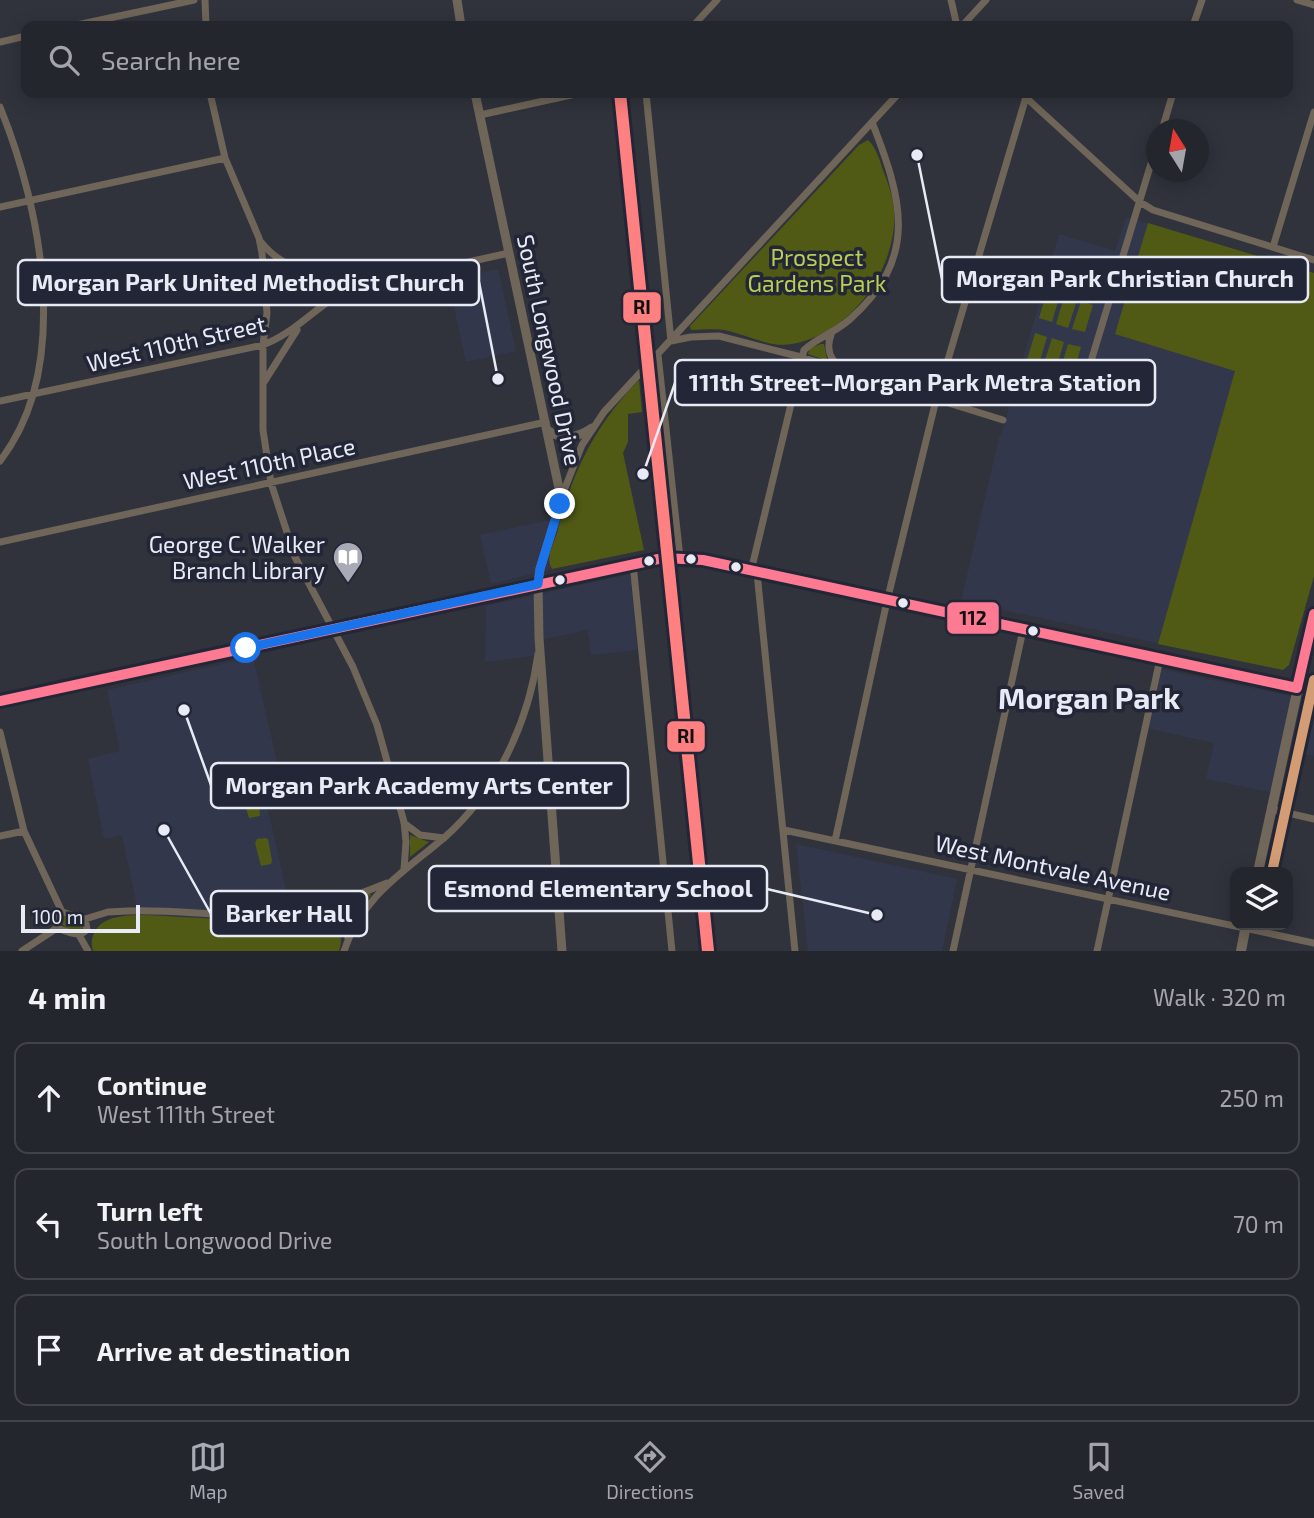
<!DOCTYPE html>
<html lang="en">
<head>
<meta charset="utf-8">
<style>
	body { margin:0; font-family:"Exo 2",sans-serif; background:#2c2e35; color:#f1f3f6 }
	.controls { position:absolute; right:21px; bottom:21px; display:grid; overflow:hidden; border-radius:14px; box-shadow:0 4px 18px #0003 }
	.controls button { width:63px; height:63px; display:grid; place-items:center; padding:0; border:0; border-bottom:2px solid #414349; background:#24262d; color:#f1f3f6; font:35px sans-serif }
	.compass { position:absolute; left:1146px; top:119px; width:63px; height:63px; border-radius:50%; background:#24262d; box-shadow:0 4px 18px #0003; rotate:349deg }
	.scale { position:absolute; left:21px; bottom:18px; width:119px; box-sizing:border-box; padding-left:7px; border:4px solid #e8ebf6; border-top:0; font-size:19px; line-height:24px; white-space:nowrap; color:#e8ebf6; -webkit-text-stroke:5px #222636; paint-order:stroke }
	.stop { position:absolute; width:21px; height:21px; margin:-16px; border:5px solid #1a73e8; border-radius:50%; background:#fff }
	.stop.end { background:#1a73e8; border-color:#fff; box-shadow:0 2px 7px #0008 }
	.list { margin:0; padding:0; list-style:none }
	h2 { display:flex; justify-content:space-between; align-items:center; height:91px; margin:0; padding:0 28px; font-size:30px }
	h2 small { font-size:23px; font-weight:400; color:#a3a5aa }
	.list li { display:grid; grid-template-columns:46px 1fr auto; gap:21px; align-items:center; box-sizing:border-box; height:112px; margin:0 14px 14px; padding:0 14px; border:2px solid #414349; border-radius:14px }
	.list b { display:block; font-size:26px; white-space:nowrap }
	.list p { margin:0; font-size:23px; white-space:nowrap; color:#a3a5aa }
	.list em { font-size:23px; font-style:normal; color:#a3a5aa }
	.icon { flex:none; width:38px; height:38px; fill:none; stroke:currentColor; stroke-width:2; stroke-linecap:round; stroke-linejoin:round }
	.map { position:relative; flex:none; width:1314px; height:951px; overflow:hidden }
	.search { position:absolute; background:#24262d; box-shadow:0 4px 18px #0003; left:21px; right:21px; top:21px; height:77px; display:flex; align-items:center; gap:18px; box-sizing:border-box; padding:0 24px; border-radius:14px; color:#a3a5aa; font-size:26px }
	.sheet { height:469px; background:#24262d }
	nav { display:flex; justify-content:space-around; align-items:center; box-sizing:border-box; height:98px; border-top:2px solid #414349; background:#24262d; font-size:19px; color:#a3a5aa }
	nav a { display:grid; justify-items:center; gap:4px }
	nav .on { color:#a8abb5 }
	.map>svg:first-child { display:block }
	.built { fill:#33374c }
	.green { fill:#505a15 }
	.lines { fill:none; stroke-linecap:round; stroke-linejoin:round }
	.minor { stroke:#6f6558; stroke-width:7 }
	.tertiary { stroke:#6f6558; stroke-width:9 }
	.secondary { stroke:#71675a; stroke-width:10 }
	.bus-1-casing { stroke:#222636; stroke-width:16 }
	.bus-2-casing { stroke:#222636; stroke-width:16 }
	.bus-1 { stroke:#fe7a93; stroke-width:10 }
	.bus-2 { stroke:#d39c74; stroke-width:10 }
	.rail-1-casing { stroke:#222636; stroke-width:18 }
	.rail-1 { stroke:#ff8080; stroke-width:12 }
	.route { stroke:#1a73e8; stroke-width:9 }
	.bus-dot { fill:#e8ebf6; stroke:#222636; stroke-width:2.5 }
	.labels { text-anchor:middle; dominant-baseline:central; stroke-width:7; stroke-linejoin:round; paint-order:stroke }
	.park-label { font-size:23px; fill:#bacd54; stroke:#222636 }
	.street-label { font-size:23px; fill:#e8ebf6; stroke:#222636 }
	.poi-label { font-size:23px; fill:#e8ebf6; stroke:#222636; text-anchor:end }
	.district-label { font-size:30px; font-weight:bold; fill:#e8ebf6; stroke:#222636 }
	.leader { fill:none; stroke:#e8ebf6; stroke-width:2.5 }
	.callout-dot { fill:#e8ebf6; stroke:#222636; stroke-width:2.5 }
	.callout { fill:#222636; stroke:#e8ebf6; stroke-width:2.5 }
	.callout-label { font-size:24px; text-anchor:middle; font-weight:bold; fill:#e8ebf6 }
	.line-badge { stroke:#222636; stroke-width:2.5 }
	.pale-badge-label { font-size:19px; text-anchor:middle; font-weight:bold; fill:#111 }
</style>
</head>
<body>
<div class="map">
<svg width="1314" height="951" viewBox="0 0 1314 951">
	<rect width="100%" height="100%" fill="#30333c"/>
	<path class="built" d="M 1126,217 L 1314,273 L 1314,576 L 1289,665 L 1283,670 L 961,601 L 999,438 L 1002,432 L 1059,234 L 1115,251 Z
		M 498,269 L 516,351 L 466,362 L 448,280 Z
		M 560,518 L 550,568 L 552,569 L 491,584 L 480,535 Z
		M 630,574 L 637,650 L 591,655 L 588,630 L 539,640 L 537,655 L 485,662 L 486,606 Z
		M 253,657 L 285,797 L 266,801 L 292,917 L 314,913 L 331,918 L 342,936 L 339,951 L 94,934 L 100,924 L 106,921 L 139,916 L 122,835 L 104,839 L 88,759 L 120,751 L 107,690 Z
		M 1159,669 L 1314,701 L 1314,756 L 1285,750 L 1275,793 L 1206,779 L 1214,743 L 1146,728 Z
		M 796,844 L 957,879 L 942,951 L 808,951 Z"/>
	<path class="green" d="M 868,140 C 877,148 880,162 884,173 C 891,190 896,208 894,226 C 889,280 846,335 792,344 C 771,348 749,336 729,331 C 716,328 704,330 691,330 L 690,326 L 859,145 Z
		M 1148,223 L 1314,273 L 1314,576 L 1289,665 L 1283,670 L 1158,644 L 1235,371 L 1115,334 Z
		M 1047,291 L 1060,295 L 1052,322 L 1039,318 Z
		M 1064,297 L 1077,300 L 1068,328 L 1056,324 Z
		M 1081,301 L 1093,305 L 1085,332 L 1072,329 Z
		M 1035,333 L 1047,337 L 1039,364 L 1027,360 Z
		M 1052,338 L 1064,342 L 1056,369 L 1043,366 Z
		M 821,344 L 824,344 L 827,359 L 825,360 L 808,354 L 810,348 Z
		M 1068,344 L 1081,347 L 1073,375 L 1060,371 Z
		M 639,380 L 642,412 L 628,414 L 628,442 L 623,453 L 644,550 L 552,569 C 545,558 554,544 557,533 C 572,472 595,425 639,380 Z
		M 259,800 L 260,816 L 249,818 L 244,801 Z
		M 410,835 L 429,842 L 410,857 Z
		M 265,838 L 268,839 L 272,861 L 271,864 L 261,866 L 255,843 L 257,839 Z
		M 370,893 L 371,895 L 349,926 L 335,907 Z
		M 314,913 C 336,916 345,931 339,951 L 93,951 C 89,939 95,925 108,920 C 129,912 156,916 178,917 C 224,919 269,923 314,913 Z
		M 63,916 L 84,924 L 83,928 C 75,933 63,929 60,920 Z"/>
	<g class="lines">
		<path class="minor" d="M 205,0 L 206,26
			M 951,0 L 957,26
			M 1297,0 L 1314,5
			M 72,26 L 194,0
			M 693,26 L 717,0
			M 962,26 L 986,0
			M 1193,26 L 1202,0
			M 0,42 L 26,36
			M 210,93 L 225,158 L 259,238 L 262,253 L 267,313 L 263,345 L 263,430 L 271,483 L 295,557 L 353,667 L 377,725 L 404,822 L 406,842 L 404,869
			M 646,93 L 671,341 L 691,337 L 719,336 L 801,357 L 1003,420
			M 1021,93 L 1140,202 L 1153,210 L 1314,260
			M 0,107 C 41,208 73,367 0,461
			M 480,115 L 580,93
			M 1162,130 L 1173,93
			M 0,207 L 225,158
			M 261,242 C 280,267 323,282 353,284
			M 1273,247 L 1314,112
			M 831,335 C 826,348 830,360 841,368
			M 658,355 L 680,558
			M 1092,358 L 1156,147
			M 264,382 L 297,330
			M 0,401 L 263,345 C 297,332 318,304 350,288 L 509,253
			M 561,498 L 582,445 L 604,412 L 899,93
			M 0,542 L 546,422
			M 633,564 L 672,951
			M 751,571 L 804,350 C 817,338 834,333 849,320 C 920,258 902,199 872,122
			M 757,573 L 795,951
			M 0,732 L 24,831 L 62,912
			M 500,769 C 523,765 536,769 549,788
			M 1271,809 L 1314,819
			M 404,823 L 420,835 L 444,838
			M 784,830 L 1314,943
			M 0,836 L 24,831
			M 835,841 L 887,601 L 936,400 L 1026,97
			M 322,907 L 340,918 L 348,938
			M 62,912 L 85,919 L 87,929 C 80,939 67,931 57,928 L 54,918 Z
			M 85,919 L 108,912 L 128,911 C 174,909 221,917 268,915 C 310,912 348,899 387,883
			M 79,935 L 88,951
			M 22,951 L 57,928
			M 344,951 C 362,896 404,872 445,837 C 497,791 529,721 538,654
			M 953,951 L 1023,630
			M 1097,951 L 1160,659"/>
		<path class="tertiary" d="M 457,0 L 461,26
			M 475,93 L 560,493 L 560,504 L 540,569 L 538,584 L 539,638 L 562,951
			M 547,430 C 563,441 577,438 592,428"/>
		<path class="secondary" d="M 0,701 L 663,558 L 703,560 L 1314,692
			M 1258,872 L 1314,614
			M 1241,951 L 1246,925"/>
		<g class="bus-1-casing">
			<path id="bus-1" d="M 1297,688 L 1314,614
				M 0,701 L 663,558 L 703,560 L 1297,688"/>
		</g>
		<g class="bus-2-casing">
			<path id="bus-2" d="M 1272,872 L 1314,680"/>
		</g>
		<use href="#bus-1" class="bus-1"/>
		<use href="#bus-2" class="bus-2"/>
		<g class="rail-1-casing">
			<path id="rail-1" d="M 620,93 L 708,951"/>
		</g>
		<use href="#rail-1" class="rail-1"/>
	</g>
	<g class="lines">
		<path class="route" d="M 246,648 L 538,584 L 540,569 L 560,504"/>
	</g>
	<defs>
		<g id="library-pin" transform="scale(1.575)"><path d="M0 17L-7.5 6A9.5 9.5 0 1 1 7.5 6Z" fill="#a8abb5" stroke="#222636"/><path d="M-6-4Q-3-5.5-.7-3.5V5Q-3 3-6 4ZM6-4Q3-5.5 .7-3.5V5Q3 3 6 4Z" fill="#fff"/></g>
	</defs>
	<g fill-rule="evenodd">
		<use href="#library-pin" x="348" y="557"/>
	</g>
	<g class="bus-dot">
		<circle cx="691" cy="559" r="6"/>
		<circle cx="649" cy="561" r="6"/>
		<circle cx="736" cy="567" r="6"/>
		<circle cx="560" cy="580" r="6"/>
		<circle cx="903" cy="603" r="6"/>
		<circle cx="1033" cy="631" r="6"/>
	</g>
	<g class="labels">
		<g class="park-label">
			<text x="817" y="257">Prospect<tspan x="817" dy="26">Gardens Park</tspan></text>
		</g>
		<g class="street-label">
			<text transform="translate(176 343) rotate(-13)">West 110th Street</text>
			<text transform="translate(550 350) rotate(78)">South Longwood Drive</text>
			<text transform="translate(269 463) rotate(-12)">West 110th Place</text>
			<text transform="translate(1053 867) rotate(12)">West Montvale Avenue</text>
		</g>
		<g class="poi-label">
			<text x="325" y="544">George C. Walker<tspan x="325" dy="26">Branch Library</tspan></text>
		</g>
		<g class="district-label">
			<text x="1089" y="697">Morgan Park</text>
		</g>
	</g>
	<path class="leader" d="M917 155L942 279M498 379L479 282M643 474L675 383M184 710L211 785M877 915L767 889M164 830L211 914"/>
	<g class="callout-dot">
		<circle cx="917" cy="155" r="7"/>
		<circle cx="498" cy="379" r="7"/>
		<circle cx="643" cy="474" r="7"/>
		<circle cx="184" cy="710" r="7"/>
		<circle cx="877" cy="915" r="7"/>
		<circle cx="164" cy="830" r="7"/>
	</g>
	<g class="callout">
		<rect x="942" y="257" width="366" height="45" rx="7"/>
		<rect x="18" y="260" width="461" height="45" rx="7"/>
		<rect x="675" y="360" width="480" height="45" rx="7"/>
		<rect x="211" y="763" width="417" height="45" rx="7"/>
		<rect x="429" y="866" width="338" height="45" rx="7"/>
		<rect x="211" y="891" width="156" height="45" rx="7"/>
	</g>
	<g class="callout-label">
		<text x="1125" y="287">Morgan Park Christian Church</text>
		<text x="248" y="291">Morgan Park United Methodist Church</text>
		<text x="915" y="391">111th Street–Morgan Park Metra Station</text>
		<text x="419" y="794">Morgan Park Academy Arts Center</text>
		<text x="598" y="897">Esmond Elementary School</text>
		<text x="289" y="922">Barker Hall</text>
	</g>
	<g class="line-badge">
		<rect x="622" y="291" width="40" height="33" rx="7" fill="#ff8080"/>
		<rect x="946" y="601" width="54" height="34" rx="7" fill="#fe7a93"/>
		<rect x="666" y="720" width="40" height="33" rx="7" fill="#ff8080"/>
	</g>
	<g class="pale-badge-label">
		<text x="642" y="314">RI</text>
		<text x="973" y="625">112</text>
		<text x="686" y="743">RI</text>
	</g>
</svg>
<div class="controls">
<button><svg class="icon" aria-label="layers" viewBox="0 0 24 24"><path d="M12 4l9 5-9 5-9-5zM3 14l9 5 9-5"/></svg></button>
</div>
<svg class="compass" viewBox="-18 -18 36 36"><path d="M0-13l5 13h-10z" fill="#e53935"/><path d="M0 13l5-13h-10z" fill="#a3a5aa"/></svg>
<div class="scale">100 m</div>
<div class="stop" style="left:246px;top:648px"></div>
<div class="stop end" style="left:560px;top:504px"></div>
<div class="search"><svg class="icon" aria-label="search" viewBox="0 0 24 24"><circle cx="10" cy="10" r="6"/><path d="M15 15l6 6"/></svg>Search here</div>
</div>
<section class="sheet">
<h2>4 min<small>Walk · 320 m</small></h2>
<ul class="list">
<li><svg class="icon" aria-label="ahead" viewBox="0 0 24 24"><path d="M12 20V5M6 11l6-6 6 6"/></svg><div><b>Continue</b><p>West 111th Street</p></div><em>250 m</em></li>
<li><svg class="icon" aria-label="left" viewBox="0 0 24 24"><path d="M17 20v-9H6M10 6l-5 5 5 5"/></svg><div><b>Turn left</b><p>South Longwood Drive</p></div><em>70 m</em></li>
<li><svg class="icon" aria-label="arrive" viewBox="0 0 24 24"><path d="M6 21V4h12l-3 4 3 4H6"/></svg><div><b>Arrive at destination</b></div></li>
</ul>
</section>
<nav>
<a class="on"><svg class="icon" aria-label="map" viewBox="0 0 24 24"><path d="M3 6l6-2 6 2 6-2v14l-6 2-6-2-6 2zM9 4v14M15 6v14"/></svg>Map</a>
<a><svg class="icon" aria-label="directions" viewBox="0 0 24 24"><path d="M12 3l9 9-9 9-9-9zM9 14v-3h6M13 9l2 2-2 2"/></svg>Directions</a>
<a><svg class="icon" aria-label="saved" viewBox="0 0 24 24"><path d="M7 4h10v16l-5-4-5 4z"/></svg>Saved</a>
</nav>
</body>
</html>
